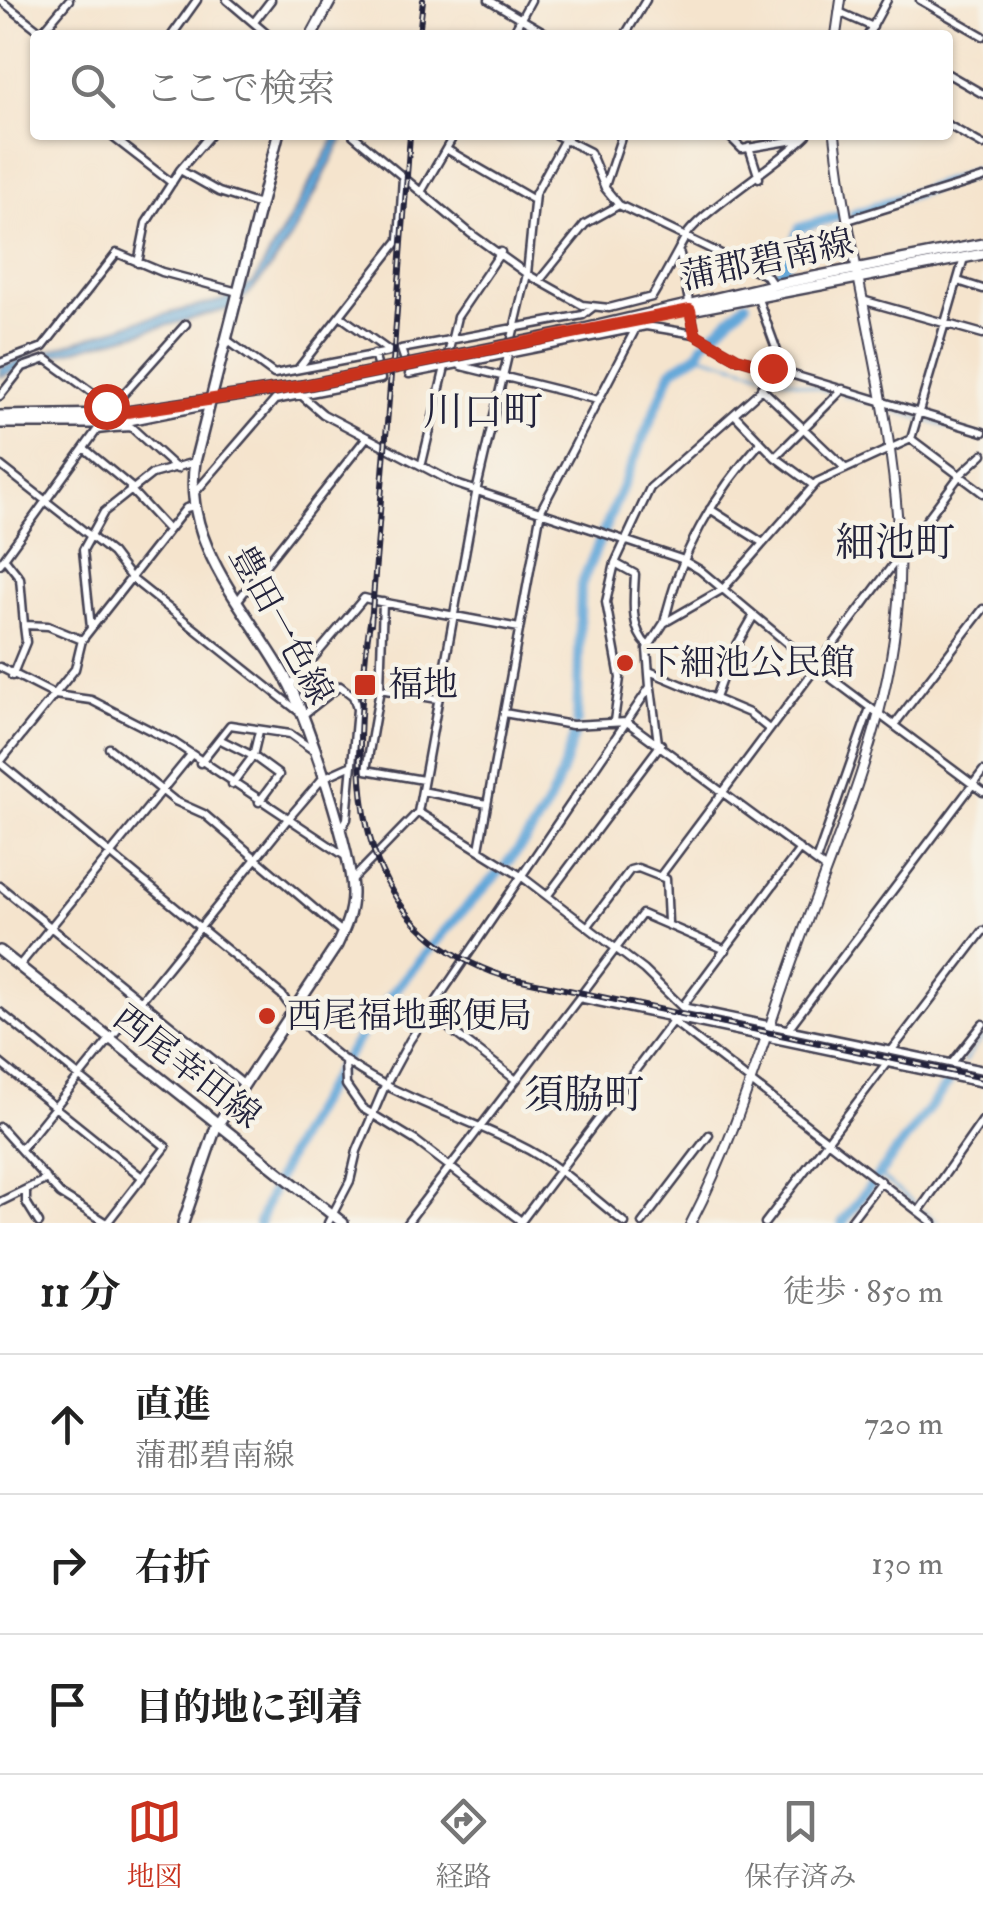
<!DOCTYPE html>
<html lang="ja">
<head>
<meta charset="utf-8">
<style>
	body { margin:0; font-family:"IM FELL Double Pica","Noto Serif JP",serif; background:#f2f2f2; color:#222 }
	.stop { position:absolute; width:30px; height:30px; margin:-22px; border:8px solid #c8321e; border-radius:50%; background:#fff }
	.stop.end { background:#c8321e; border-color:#fff; box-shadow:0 2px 10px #0008 }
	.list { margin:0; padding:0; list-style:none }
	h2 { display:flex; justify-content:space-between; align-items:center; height:130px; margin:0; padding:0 40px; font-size:42px }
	h2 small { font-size:32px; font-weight:400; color:#767676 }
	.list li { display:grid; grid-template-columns:65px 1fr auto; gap:30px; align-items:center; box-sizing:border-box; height:140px; padding:0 40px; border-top:2px solid #e0e0e0 }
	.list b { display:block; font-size:38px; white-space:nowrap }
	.list p { margin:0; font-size:32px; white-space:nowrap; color:#767676 }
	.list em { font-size:32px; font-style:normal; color:#767676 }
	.icon { flex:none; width:55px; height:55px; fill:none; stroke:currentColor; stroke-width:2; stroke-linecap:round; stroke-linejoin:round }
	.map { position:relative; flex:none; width:983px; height:1223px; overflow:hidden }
	.search { position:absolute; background:#fff; box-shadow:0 2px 8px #0004; left:30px; right:30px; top:30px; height:110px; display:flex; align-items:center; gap:25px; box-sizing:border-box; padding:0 35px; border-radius:10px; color:#767676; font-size:38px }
	.sheet { height:550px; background:#fff }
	nav { display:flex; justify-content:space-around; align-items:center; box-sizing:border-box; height:140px; border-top:2px solid #e0e0e0; background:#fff; font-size:28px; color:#767676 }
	nav a { display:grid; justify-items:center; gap:5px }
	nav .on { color:#c8321e }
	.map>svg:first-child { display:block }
	.water { fill:#64a7d9; stroke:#43648a; stroke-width:2.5 }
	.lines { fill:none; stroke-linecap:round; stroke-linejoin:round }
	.stream { stroke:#64a7d9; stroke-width:2.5 }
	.river { stroke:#64a7d9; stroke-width:10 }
	.minor-tunnel { stroke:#cbbdb0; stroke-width:6; stroke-dasharray:6 3; stroke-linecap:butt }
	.minor-casing { stroke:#423f51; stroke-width:11 }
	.tertiary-casing { stroke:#423f51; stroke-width:12 }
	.secondary-casing { stroke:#423f51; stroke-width:14 }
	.primary-casing { stroke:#423f51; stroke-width:14 }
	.minor { stroke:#fff; stroke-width:6 }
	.tertiary { stroke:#fff; stroke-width:8 }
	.secondary { stroke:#fff; stroke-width:9 }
	.primary { stroke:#fff; stroke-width:9 }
	.rail-casing { stroke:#22223b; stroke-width:6 }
	.rail { stroke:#f7f3e8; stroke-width:2.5; stroke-dasharray:8; stroke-linecap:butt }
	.secondary-bridge-casing { stroke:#423f51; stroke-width:14; stroke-linecap:butt }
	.secondary-bridge { stroke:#fff; stroke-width:9 }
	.route { stroke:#c8321e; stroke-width:12 }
	.poi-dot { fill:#c8321e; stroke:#f7f3e8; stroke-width:4 }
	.labels { text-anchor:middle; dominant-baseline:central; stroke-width:9; stroke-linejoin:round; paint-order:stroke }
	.street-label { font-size:35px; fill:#22223b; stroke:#f7f3e8 }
	.poi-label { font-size:35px; fill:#22223b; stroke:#f7f3e8; text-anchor:start }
	.quarter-label { font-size:40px; fill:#22223b; stroke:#f7f3e8 }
</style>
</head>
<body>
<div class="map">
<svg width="983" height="1223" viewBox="0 0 983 1223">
	<rect width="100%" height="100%" fill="#f7f3e8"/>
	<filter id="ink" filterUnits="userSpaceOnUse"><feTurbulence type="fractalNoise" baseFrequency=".01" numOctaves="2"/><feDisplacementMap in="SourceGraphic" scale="20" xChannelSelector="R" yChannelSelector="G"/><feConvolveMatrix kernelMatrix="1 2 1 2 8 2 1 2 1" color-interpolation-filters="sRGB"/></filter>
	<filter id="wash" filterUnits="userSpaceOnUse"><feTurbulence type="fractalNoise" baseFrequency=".0048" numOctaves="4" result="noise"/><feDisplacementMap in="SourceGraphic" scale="40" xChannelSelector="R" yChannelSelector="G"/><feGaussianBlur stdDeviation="2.25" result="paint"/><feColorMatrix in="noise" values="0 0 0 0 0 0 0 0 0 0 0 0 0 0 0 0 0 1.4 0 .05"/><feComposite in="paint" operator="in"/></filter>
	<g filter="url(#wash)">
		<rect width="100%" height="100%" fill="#f5e4cd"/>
		<path class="water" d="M 337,135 L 345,135 C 313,194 285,267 232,308 L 52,356 L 0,377 L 1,367 L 138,321 L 223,300 L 254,282 Z"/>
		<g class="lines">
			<path class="stream" d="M 698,354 L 835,393
				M 843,395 L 870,403
				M 887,408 L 983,438
				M 964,1062 L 983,1037
				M 879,1175 L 918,1206
				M 924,1211 L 938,1223"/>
			<path class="river" d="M 854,214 L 983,170
				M 773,277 L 784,269 L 799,228 L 839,216
				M 709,338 L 746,303
				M 577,722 L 581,585 L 672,370 L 698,354 L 703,344
				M 507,863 C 544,822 560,784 575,732
				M 259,1223 C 311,1085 402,973 502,869
				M 842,1223 L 949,1082"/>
		</g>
	</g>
	<g filter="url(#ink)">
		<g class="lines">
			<path class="minor-tunnel" d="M 356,768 L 363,769"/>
			<g class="minor-casing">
				<path id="minor" d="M 0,0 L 45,35
					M 227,0 L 268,35
					M 489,0 L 549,35
					M 920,0 L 983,36
					M 839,12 L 873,27
					M 254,22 L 271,0
					M 42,32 L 69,0
					M 172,35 L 197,0
					M 512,35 L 531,0
					M 625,35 L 646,0
					M 868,35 L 887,0
					M 948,74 L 983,94
					M 948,125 L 983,145
					M 110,135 L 172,183
					M 353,135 L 470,233 L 527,274 L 582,305 L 609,308 L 652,297 C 664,277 675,256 686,236 C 699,213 781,162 807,135
					M 556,135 L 590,152 L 605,188 L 619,205 L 767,276 L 773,285
					M 728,135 L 742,149 L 801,139
					M 749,147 L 759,178
					M 446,149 L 534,200
					M 180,170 L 219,192 L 260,205
					M 605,186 L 622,135
					M 421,192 L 454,135
					M 848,220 L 983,178
					M 680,254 L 695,334
					M 138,263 L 146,223 L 180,170 L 210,135
					M 540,280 L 585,224 L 619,205
					M 958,281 L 983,289
					M 862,300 L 983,334
					M 340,316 L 389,351
					M 227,340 L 274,374 L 389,352
					M 405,361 L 401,349 L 583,315 L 592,308
					M 0,363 L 43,347 L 117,253 L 162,272 L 238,292
					M 461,366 L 598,400
					M 298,369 L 399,240 L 403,177
					M 409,374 L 646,326 L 695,334 L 737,358 L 983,432
					M 761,388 L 846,469
					M 301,395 L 323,414 L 456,484 L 681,559 L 700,570 L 816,667 L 983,792
					M 0,396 L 23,367 L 46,359 L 112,407
					M 736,416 L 775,457 L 813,485
					M 114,428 L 131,427 L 177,469
					M 911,439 L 983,493
					M 84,448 L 131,487
					M 775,457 L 843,389
					M 422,463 L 457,317 L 501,252
					M 0,465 L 112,553 L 131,578 L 303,715 L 340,686 L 353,696 L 357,709 L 347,819 L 340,831
					M 130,489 L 168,530
					M 193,495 L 275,400 L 381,379 L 374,354
					M 710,509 L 763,543
					M 5,559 L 20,578 L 24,625 L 48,626 L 82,640
					M 0,564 L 97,430 L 114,428 L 112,407 L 186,324
					M 238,600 L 367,437
					M 375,601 L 519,628
					M 664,623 C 680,553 712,497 760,443
					M 91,628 L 83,550 L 104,512 L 152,474 L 195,462
					M 648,646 C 629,628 634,598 635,574 L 615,563 L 650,488 L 761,390 L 777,351 L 758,299
					M 0,667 L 55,695 L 91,700 L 175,743 L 345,856
					M 649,671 L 749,713 L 769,729
					M 12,676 L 26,642 L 24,626
					M 290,686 L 364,598 L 372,600
					M 651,688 L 658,743
					M 380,689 L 437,699
					M 715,698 L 730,657 L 753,617
					M 504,713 L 572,725 L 627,722 L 826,869
					M 614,721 L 620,678 L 606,602 L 615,563
					M 894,725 L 983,609
					M 259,731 L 253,756 L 279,775 L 259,802
					M 219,739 L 253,756 L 232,784
					M 109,748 L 175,801 L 204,814 L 343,933
					M 0,762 L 75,669 L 82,640 L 186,508 L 194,506
					M 0,763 L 282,995 C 339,1084 431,1101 519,1145 C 557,1163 592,1197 625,1223
					M 200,763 L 230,725 L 290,734 L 313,750
					M 366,770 L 380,689 L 383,602
					M 366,770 L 423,780
					M 422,791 L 487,804
					M 418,812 L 521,876 L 644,970 L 682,1007 L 983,1070
					M 479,849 L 541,510 L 635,330
					M 816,861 L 870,708
					M 661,875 L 960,475 L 983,454
					M 351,881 L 418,812 L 477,488 L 527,274 L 535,194 L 567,135
					M 0,886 L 242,1083
					M 548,895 L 661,744
					M 588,926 L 630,870 L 638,868 L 666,879 L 668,922
					M 19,966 L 190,756
					M 584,991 L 642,914 L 726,950
					M 682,1007 L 800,849
					M 0,1012 L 166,1147 L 107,1223
					M 429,1013 L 516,1080
					M 670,1019 L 933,1223
					M 788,1029 L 983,771
					M 892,1050 L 983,931
					M 345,1060 L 346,1085 L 362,1108 L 416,1141 L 521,1221
					M 0,1063 L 143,1178
					M 952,1063 L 983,1024
					M 0,1127 L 60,1194 L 106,1223
					M 21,1149 L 287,820 L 323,778 L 352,765
					M 26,1190 L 26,1202 L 39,1223
					M 0,1202 L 47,1179
					M 919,1211 L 983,1120
					M 328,1223 L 350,1181 L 357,1151 L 384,1088 L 410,1040 L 650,687 L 647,649 L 664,623 L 723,589 L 817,482 L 911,439 L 964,258
					M 407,1223 L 579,998 L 983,1083
					M 520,1223 L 671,1023
					M 642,1223 L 709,1135
					M 765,1223 L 886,1064
					M 849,1223 L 881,1181"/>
			</g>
			<g class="tertiary-casing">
				<path id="tertiary" d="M 836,35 L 841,0
					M 691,1223 C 734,1140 761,1049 792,962 C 840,826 905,694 899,547 C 894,408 850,272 835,135"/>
			</g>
			<g class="secondary-casing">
				<path id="secondary" d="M 691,310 L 983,254
					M 563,334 L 773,285 L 983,244
					M 0,416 L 113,414 L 302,386
					M 0,423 L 114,423 L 203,405"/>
			</g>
			<g class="primary-casing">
				<path id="primary" d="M 312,35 L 331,0
					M 0,951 L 343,1223
					M 183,1223 L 216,1127 L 337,945 C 345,928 352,913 352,894 C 353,856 307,717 288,682 C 251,613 181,546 195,462 L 278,135"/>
			</g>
			<use href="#minor" class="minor"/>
			<use href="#tertiary" class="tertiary"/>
			<use href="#secondary" class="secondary"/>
			<use href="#primary" class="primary"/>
			<g class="rail-casing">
				<path id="rail" d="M 419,35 L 423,0
					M 393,363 L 410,135
					M 372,613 C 366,638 365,663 363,689 C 351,813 368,931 503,976 L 983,1078
					M 371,624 L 391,374"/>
			</g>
			<use href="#rail" class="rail"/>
			<g class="secondary-bridge-casing">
				<path id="secondary-bridge" d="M 302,386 L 563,334"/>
			</g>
			<use href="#secondary-bridge" class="secondary-bridge"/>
		</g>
	</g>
	<g class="lines" filter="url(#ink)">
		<path class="route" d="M 106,406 L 112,407 L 113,414 L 302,386 L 690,310 L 695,334 L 737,358 L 772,368"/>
	</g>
	<g class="poi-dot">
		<circle cx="625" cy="663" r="10"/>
		<rect x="353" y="673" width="24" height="24" rx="5"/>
		<circle cx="267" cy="1016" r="10"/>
	</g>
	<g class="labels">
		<g class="street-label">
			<text transform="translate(767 260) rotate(-12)">蒲郡碧南線</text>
			<text transform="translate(281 625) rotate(61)">豊田一色線</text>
			<text transform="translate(187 1067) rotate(38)">西尾幸田線</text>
		</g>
		<g class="poi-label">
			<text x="645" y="663">下細池公民館</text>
			<text x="388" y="685">福地</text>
			<text x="287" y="1016">西尾福地郵便局</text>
		</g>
		<g class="quarter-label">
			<text x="483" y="412">川口町</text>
			<text x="895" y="543">細池町</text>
			<text x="584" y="1095">須脇町</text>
		</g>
	</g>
</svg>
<div class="stop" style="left:106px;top:406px"></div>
<div class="stop end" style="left:772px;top:368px"></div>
<div class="search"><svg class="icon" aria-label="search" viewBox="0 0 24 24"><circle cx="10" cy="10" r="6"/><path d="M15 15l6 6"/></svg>ここで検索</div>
</div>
<section class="sheet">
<h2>11 分<small>徒歩 · 850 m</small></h2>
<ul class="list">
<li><svg class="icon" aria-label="ahead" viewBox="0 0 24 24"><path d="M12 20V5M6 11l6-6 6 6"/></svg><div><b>直進</b><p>蒲郡碧南線</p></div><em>720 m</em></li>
<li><svg class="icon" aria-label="right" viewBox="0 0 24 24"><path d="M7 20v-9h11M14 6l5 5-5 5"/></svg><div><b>右折</b></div><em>130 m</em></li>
<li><svg class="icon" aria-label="arrive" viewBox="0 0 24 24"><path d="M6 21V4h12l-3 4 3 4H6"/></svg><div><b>目的地に到着</b></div></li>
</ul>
</section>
<nav>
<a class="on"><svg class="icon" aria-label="map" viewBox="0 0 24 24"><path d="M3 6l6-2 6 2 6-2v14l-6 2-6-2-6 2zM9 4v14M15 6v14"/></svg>地図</a>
<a><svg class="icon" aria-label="directions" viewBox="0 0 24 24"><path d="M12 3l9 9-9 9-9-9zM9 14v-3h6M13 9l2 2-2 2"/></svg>経路</a>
<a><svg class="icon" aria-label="saved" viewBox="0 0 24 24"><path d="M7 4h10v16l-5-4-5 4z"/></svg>保存済み</a>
</nav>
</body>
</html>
